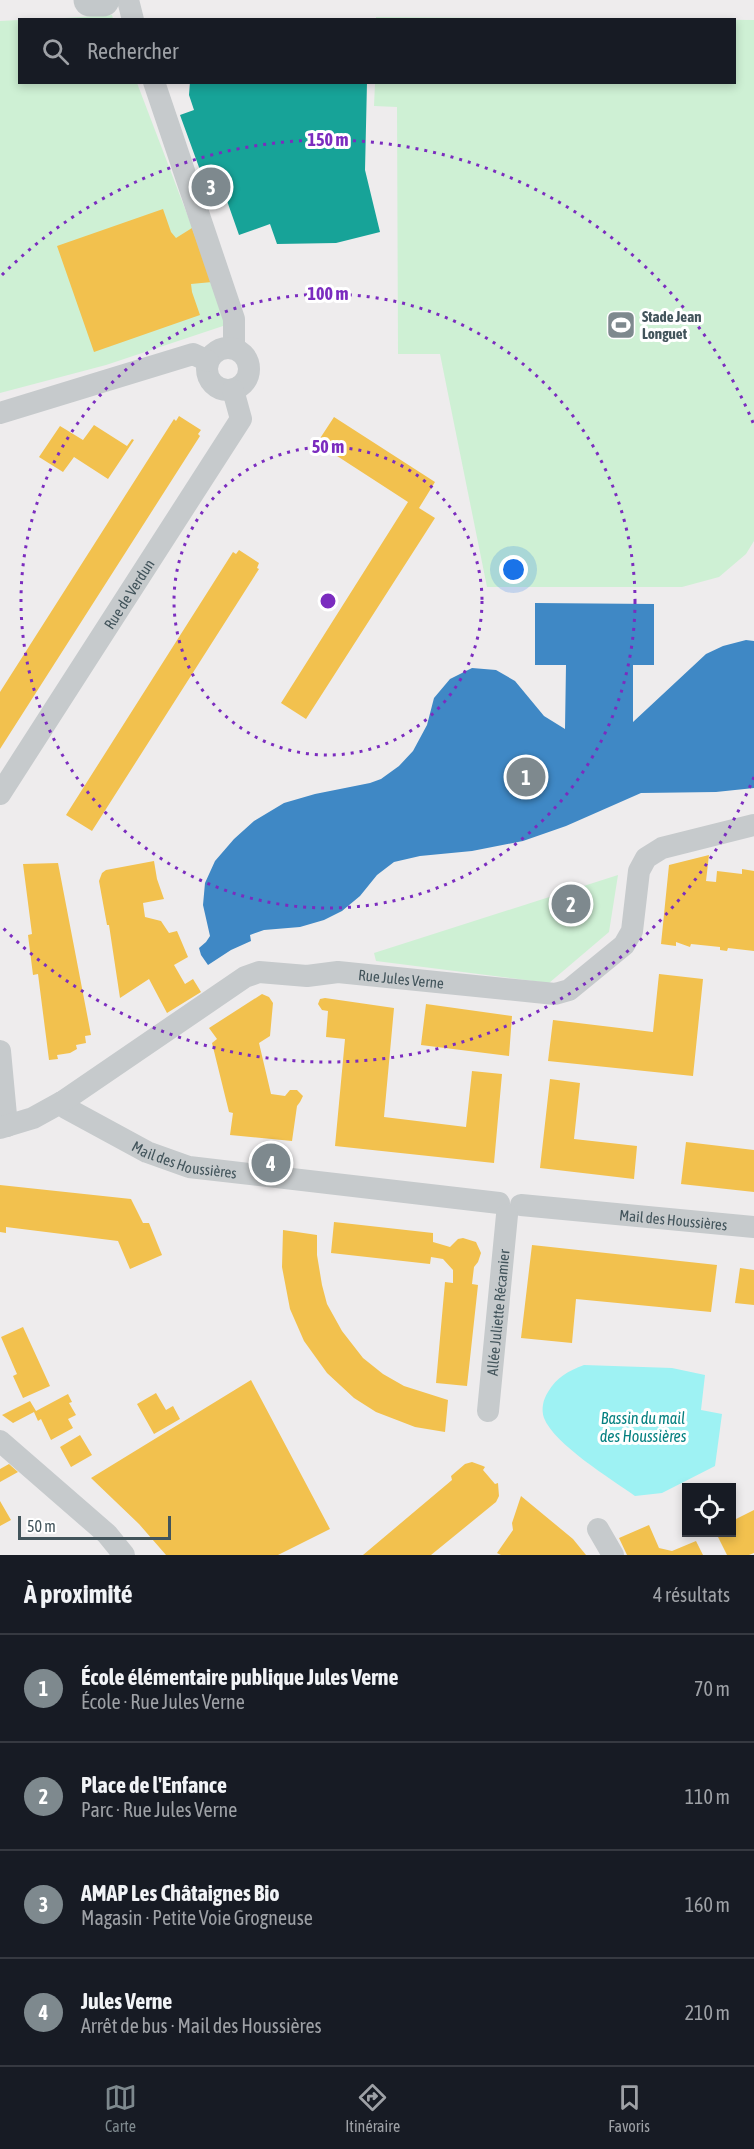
<!DOCTYPE html>
<html lang="fr">
<head>
<meta charset="utf-8">
<style>
	body { margin:0; font-family:"Asap Condensed",sans-serif; background:#242831; color:#f1f3f6 }
	.controls { position:absolute; right:18px; bottom:18px; display:grid; overflow:hidden; border-radius:0px; box-shadow:0 3px 9px #0003 }
	.controls button { width:54px; height:54px; display:grid; place-items:center; padding:0; border:0; border-bottom:2px solid #363941; background:#171b24; color:#f1f3f6; font:30px sans-serif }
	.scale { position:absolute; left:18px; bottom:15px; width:153px; box-sizing:border-box; padding-left:6px; border:3px solid #42545b; border-top:0; font-size:16px; line-height:21px; white-space:nowrap; color:#42545b; -webkit-text-stroke:4px #fff; paint-order:stroke }
	.you { position:absolute; left:514px; top:570px; width:21px; height:21px; margin:-15px; border:4px solid #fff; border-radius:50%; background:#1a73e8; box-shadow:0 0 0 9px #1a73e833 }
	.badge { display:grid; place-items:center; width:39px; height:39px; border-radius:50%; background:#7e898e; color:#fff; font-size:20px; font-weight:700 }
	.pin { position:absolute; translate:-50% -50%; border:3px solid #fff; box-shadow:0 2px 6px #0006 }
	.list { margin:0; padding:0; list-style:none }
	h2 { display:flex; justify-content:space-between; align-items:center; height:78px; margin:0; padding:0 24px; font-size:26px }
	h2 small { font-size:20px; font-weight:400; color:#9ea1a6 }
	.list li { display:grid; grid-template-columns:39px 1fr auto; gap:18px; align-items:center; box-sizing:border-box; height:108px; padding:0 24px; border-top:2px solid #363941 }
	.list b { display:block; font-size:22px; white-space:nowrap }
	.list p { margin:0; font-size:20px; white-space:nowrap; color:#9ea1a6 }
	.list em { font-size:20px; font-style:normal; color:#9ea1a6 }
	.icon { flex:none; width:33px; height:33px; fill:none; stroke:currentColor; stroke-width:2; stroke-linecap:round; stroke-linejoin:round }
	.map { position:relative; flex:none; width:754px; height:1555px; overflow:hidden }
	.search { position:absolute; background:#171b24; box-shadow:0 3px 9px #0003; left:18px; right:18px; top:18px; height:66px; display:flex; align-items:center; gap:15px; box-sizing:border-box; padding:0 21px; border-radius:0px; color:#9ea1a6; font-size:22px }
	.sheet { height:510px; background:#171b24 }
	nav { display:flex; justify-content:space-around; align-items:center; box-sizing:border-box; height:84px; border-top:2px solid #363941; background:#171b24; font-size:16px; color:#9ea1a6 }
	nav a { display:grid; justify-items:center; gap:3px }
	nav .on { color:#7e898e }
	.map>svg:first-child { display:block }
	.green { fill:#cef0d4 }
	.water { fill:#9ef2f3 }
	.homes { fill:#f2c14e }
	.schools { fill:#3f88c5 }
	.public { fill:#17a398 }
	.lines { fill:none; stroke-linecap:round; stroke-linejoin:round }
	.street { stroke:#c6cacc; stroke-width:22 }
	.primary { stroke:#c3c8ca; stroke-width:33 }
	.ring { fill:none; stroke:#7b2cbf; stroke-width:3; stroke-dasharray:3 6 }
	.labels { text-anchor:middle; dominant-baseline:central; stroke-width:6; stroke-linejoin:round; paint-order:stroke }
	.poi-label { font-size:15px; font-weight:bold; fill:#42545b; stroke:#fff; text-anchor:start }
	.street-label { font-size:15px; fill:#42545b; stroke:#fff }
	.water-label { font-size:16px; font-style:italic; fill:#058080; stroke:#fff }
	.centre { fill:#7b2cbf; stroke:#fff; stroke-width:3 }
	.ring-label { font-size:18px; text-anchor:middle; font-weight:bold; fill:#7b2cbf; stroke:#fff; stroke-width:6; stroke-linejoin:round; paint-order:stroke }
</style>
</head>
<body>
<div class="map">
<svg width="754" height="1555" viewBox="0 0 754 1555">
	<rect width="100%" height="100%" fill="#eeeced"/>
	<path class="green" d="M 112,15 L 113,19 L 33,20 Z
		M 376,17 L 754,20 L 754,541 L 746,554 L 719,577 L 682,587 L 487,587 L 440,354 L 398,354 L 397,107 L 374,106 L 375,83 L 734,82 L 734,20 L 376,20 Z
		M 19,20 L 20,82 L 137,83 L 229,324 L 106,365 L 0,393 L 0,21 Z
		M 618,875 L 609,932 L 549,983 L 376,961 L 374,953 Z"/>
	<path class="water" d="M 584,1365 L 672,1368 L 705,1375 L 701,1410 L 722,1414 L 715,1466 L 662,1493 L 635,1496 C 611,1479 554,1444 544,1418 C 541,1409 543,1400 548,1392 C 557,1377 568,1371 584,1365 Z"/>
	<path class="homes" d="M 163,209 L 171,232 L 176,238 L 192,228 L 212,282 L 191,284 L 192,292 L 200,315 L 94,352 L 57,246 Z
		M 179,416 L 201,430 L 198,434 L 200,436 L 0,749 L 0,692 L 174,419 L 176,421 Z
		M 334,417 L 435,482 L 419,508 L 435,518 L 306,719 L 281,703 L 408,502 L 317,443 Z
		M 94,425 L 127,446 L 132,439 L 134,440 L 108,479 L 74,457 L 63,472 L 39,457 L 60,426 L 83,440 Z
		M 239,550 L 259,563 L 257,568 L 259,569 L 92,831 L 66,815 L 233,552 L 236,554 Z
		M 709,855 L 706,881 L 716,882 L 717,871 L 742,874 L 742,869 L 754,871 L 754,951 L 728,948 L 727,951 L 720,950 L 720,947 L 691,944 L 690,947 L 676,942 L 676,946 L 661,944 L 669,865 Z
		M 154,861 L 157,879 L 164,899 L 143,903 L 145,917 L 161,921 L 169,933 L 177,931 L 188,957 L 174,965 L 185,984 L 193,979 L 201,992 L 167,1013 L 149,979 L 120,998 L 109,925 L 107,925 L 99,881 L 102,873 L 106,870 Z
		M 58,863 L 91,1035 L 85,1036 L 86,1043 L 76,1045 L 77,1049 L 70,1053 L 57,1055 L 58,1059 L 49,1060 L 38,974 L 33,975 L 28,935 L 32,934 L 23,864 Z
		M 659,974 L 703,979 L 693,1076 L 548,1061 L 553,1020 L 653,1032 Z
		M 262,994 L 269,997 L 273,1003 L 270,1036 L 259,1043 L 271,1094 L 285,1096 L 290,1090 L 297,1090 L 303,1096 L 300,1102 L 297,1106 L 292,1141 L 230,1135 L 233,1113 L 229,1112 L 212,1043 L 217,1039 L 209,1028 Z
		M 325,998 L 394,1008 L 384,1117 L 466,1127 L 472,1071 L 502,1074 L 494,1163 L 335,1146 L 345,1039 L 326,1037 L 328,1011 L 322,1010 L 318,1004 L 320,999 Z
		M 426,1004 L 512,1016 L 509,1056 L 421,1045 Z
		M 550,1079 L 580,1083 L 574,1139 L 637,1146 L 634,1179 L 540,1168 Z
		M 686,1142 L 754,1150 L 754,1192 L 681,1184 Z
		M 0,1185 L 131,1199 L 143,1223 L 149,1223 L 162,1255 L 130,1269 L 118,1241 L 6,1227 L 6,1233 L 0,1232 Z
		M 334,1222 L 433,1233 L 433,1242 L 450,1247 L 458,1239 L 463,1238 L 476,1242 L 481,1253 L 478,1262 L 474,1267 L 472,1284 L 478,1285 L 467,1386 L 436,1383 L 445,1282 L 453,1283 L 453,1270 L 443,1259 L 431,1257 L 430,1264 L 331,1253 Z
		M 283,1230 L 317,1235 L 317,1255 L 322,1285 L 327,1304 L 342,1331 L 363,1358 L 383,1374 L 404,1386 L 448,1400 L 445,1432 L 415,1427 L 376,1412 L 354,1398 L 327,1373 L 304,1341 L 290,1309 L 282,1267 Z
		M 532,1245 L 717,1265 L 711,1312 L 576,1299 L 572,1343 L 521,1338 Z
		M 740,1268 L 754,1270 L 754,1305 L 735,1303 Z
		M 23,1327 L 50,1386 L 23,1398 L 13,1376 L 17,1374 L 1,1337 Z
		M 251,1380 L 330,1529 L 278,1555 L 166,1555 L 139,1524 L 91,1478 Z
		M 156,1393 L 166,1410 L 173,1406 L 180,1419 L 154,1434 L 137,1404 Z
		M 68,1394 L 72,1402 L 69,1403 L 76,1415 L 68,1419 L 73,1428 L 51,1440 L 41,1419 L 38,1421 L 34,1412 L 13,1423 L 2,1415 L 30,1401 L 36,1411 Z
		M 80,1435 L 92,1455 L 71,1467 L 60,1447 Z
		M 472,1462 L 483,1466 L 485,1467 L 483,1470 L 495,1484 L 498,1483 L 499,1496 L 496,1502 L 431,1555 L 363,1555 L 452,1480 L 451,1476 L 465,1464 Z
		M 9,1464 L 18,1472 L 0,1482 L 0,1469 Z
		M 521,1496 L 573,1539 L 586,1555 L 501,1555 L 497,1553 L 513,1530 L 512,1523 Z
		M 0,1501 L 11,1520 L 0,1526 Z
		M 754,1510 L 754,1553 L 749,1555 L 727,1555 L 716,1533 L 732,1533 L 732,1521 Z
		M 649,1525 L 659,1548 L 672,1551 L 696,1541 L 703,1555 L 627,1555 L 619,1538 Z"/>
	<path class="schools" d="M 535,603 L 654,604 L 654,665 L 633,665 L 633,722 L 706,654 L 723,646 L 746,640 L 754,641 L 754,788 L 716,792 L 641,793 L 566,826 L 523,841 L 472,851 L 420,856 L 394,862 L 377,875 L 360,896 L 342,911 L 324,920 L 300,927 L 264,930 L 250,935 L 251,941 L 231,950 L 208,965 L 201,955 L 199,948 L 206,942 L 210,936 L 203,905 L 205,883 L 215,861 L 234,839 L 254,821 L 284,803 L 315,794 L 370,783 L 381,779 L 399,766 L 413,751 L 427,725 L 434,698 L 450,679 L 472,668 L 496,670 L 515,681 L 544,716 L 565,729 L 566,665 L 535,665 Z"/>
	<path class="public" d="M 190,82 L 367,82 L 365,170 L 380,232 L 336,243 L 277,244 L 270,224 L 239,235 L 226,198 L 212,203 L 180,115 L 194,110 L 189,95 Z"/>
	<g class="lines">
		<g class="street">
			<path d="M 128,0 L 133,20"/>
			<path d="M 154,82 L 234,319 L 234,348"/>
			<circle cx="228" cy="369" r="21"/>
			<path d="M 0,413 L 193,354 L 208,361"/>
			<path id="s1" d="M 0,794 L 241,419 L 233,390"/>
			<path d="M 0,1051 L 7,1126"/>
			<path id="s2" d="M 62,1102 L 66,1108 L 147,1152 L 189,1167 L 499,1203"/>
			<path id="s3" d="M 0,1128 L 33,1118 L 62,1102 L 245,977 L 259,972 L 307,976 L 338,972 L 555,994 L 569,990 L 624,945 L 632,931 L 639,871 L 646,858 L 662,848 L 754,825"/>
			<path id="s4" d="M 521,1205 L 754,1227"/>
			<path id="s5" d="M 488,1411 L 507,1215"/>
			<path d="M 0,1441 L 107,1534 L 124,1555"/>
			<path d="M 598,1529 L 613,1555"/>
		</g>
		<path class="primary" d="M 90,0 L 103,0"/>
	</g>
	<g class="ring">
		<circle cx="328" cy="601" r="154"/>
		<circle cx="328" cy="601" r="307"/>
		<path d="M754 777A461 461 0 0 1 2 927M2 275A461 461 0 0 1 754 425"/>
	</g>
	<defs>
		<g id="stadium-square" transform="scale(1.5)"><rect x="-9" y="-9" width="18" height="18" rx="4" fill="#7e898e" stroke="#fff"/><path d="M0-5a6.5 5 0 1 0 0 10a6.5 5 0 1 0 0-10ZM-3.5-1.8h7v3.6h-7Z" fill="#fff"/></g>
	</defs>
	<g fill-rule="evenodd">
		<use href="#stadium-square" x="621" y="325"/>
	</g>
	<g class="labels">
		<g class="poi-label">
			<text x="642" y="316">Stade Jean<tspan x="642" dy="17">Longuet</tspan></text>
		</g>
		<g class="street-label">
			<text stroke="none"><textPath href="#s1" startOffset="238">Rue de Verdun</textPath></text>
			<text stroke="none"><textPath href="#s3" startOffset="447">Rue Jules Verne</textPath></text>
			<text stroke="none"><textPath href="#s2" startOffset="138">Mail des Houssières</textPath></text>
			<text stroke="none"><textPath href="#s4" startOffset="153">Mail des Houssières</textPath></text>
			<text stroke="none"><textPath href="#s5" startOffset="99">Allée Juliette Récamier</textPath></text>
		</g>
		<g class="water-label">
			<text x="643" y="1418">Bassin du mail<tspan x="643" dy="18">des Houssières</tspan></text>
		</g>
	</g>
	<circle cx="328" cy="601" r="9" class="centre"/>
	<g class="ring-label">
		<text x="328" y="146">150 m</text>
		<text x="328" y="300">100 m</text>
		<text x="328" y="453">50 m</text>
	</g>
</svg>
<div class="controls">
<button><svg class="icon" aria-label="locate" viewBox="0 0 24 24"><circle cx="12" cy="12" r="6"/><path d="M12 2v4M12 18v4M2 12h4M18 12h4"/></svg></button>
</div>
<div class="scale">50 m</div>
<div class="you"></div>
<div class="pin badge" style="left:526px;top:777px">1</div>
<div class="pin badge" style="left:571px;top:904px">2</div>
<div class="pin badge" style="left:211px;top:187px">3</div>
<div class="pin badge" style="left:271px;top:1163px">4</div>
<div class="search"><svg class="icon" aria-label="search" viewBox="0 0 24 24"><circle cx="10" cy="10" r="6"/><path d="M15 15l6 6"/></svg>Rechercher</div>
</div>
<section class="sheet">
<h2>À proximité<small>4 résultats</small></h2>
<ul class="list">
<li><span class="badge">1</span><div><b>École élémentaire publique Jules Verne</b><p>École · Rue Jules Verne</p></div><em>70 m</em></li>
<li><span class="badge">2</span><div><b>Place de l'Enfance</b><p>Parc · Rue Jules Verne</p></div><em>110 m</em></li>
<li><span class="badge">3</span><div><b>AMAP Les Châtaignes Bio</b><p>Magasin · Petite Voie Grogneuse</p></div><em>160 m</em></li>
<li><span class="badge">4</span><div><b>Jules Verne</b><p>Arrêt de bus · Mail des Houssières</p></div><em>210 m</em></li>
</ul>
</section>
<nav>
<a class="on"><svg class="icon" aria-label="map" viewBox="0 0 24 24"><path d="M3 6l6-2 6 2 6-2v14l-6 2-6-2-6 2zM9 4v14M15 6v14"/></svg>Carte</a>
<a><svg class="icon" aria-label="directions" viewBox="0 0 24 24"><path d="M12 3l9 9-9 9-9-9zM9 14v-3h6M13 9l2 2-2 2"/></svg>Itinéraire</a>
<a><svg class="icon" aria-label="saved" viewBox="0 0 24 24"><path d="M7 4h10v16l-5-4-5 4z"/></svg>Favoris</a>
</nav>
</body>
</html>
